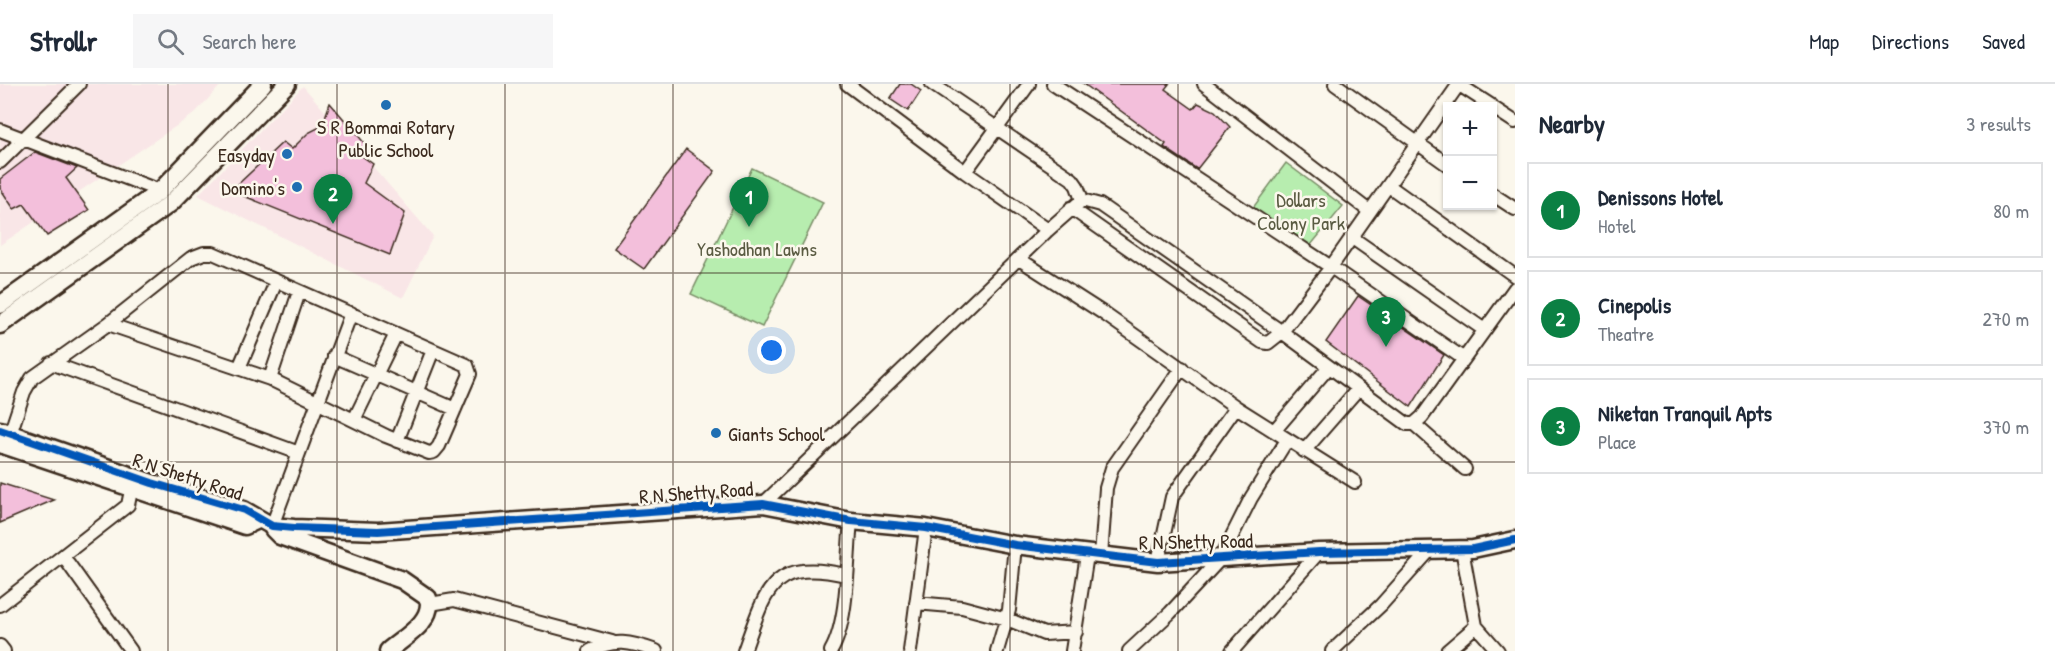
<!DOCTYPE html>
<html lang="en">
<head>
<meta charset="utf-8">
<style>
	body { margin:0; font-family:"Patrick Hand",sans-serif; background:#f6f6f7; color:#1f2937 }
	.controls { position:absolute; right:18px; top:18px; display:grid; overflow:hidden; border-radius:0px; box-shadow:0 2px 4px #0004 }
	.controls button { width:54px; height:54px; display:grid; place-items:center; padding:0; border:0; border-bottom:2px solid #e0e1e3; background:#fff; color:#1f2937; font:30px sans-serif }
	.you { position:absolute; left:772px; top:267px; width:21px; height:21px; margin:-15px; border:4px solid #fff; border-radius:50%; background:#1a73e8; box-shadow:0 0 0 9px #1a73e833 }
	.badge { display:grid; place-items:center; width:39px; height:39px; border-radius:50%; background:#0b8043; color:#fff; font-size:20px; font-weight:700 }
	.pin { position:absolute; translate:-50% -50px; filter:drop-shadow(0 2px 3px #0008) }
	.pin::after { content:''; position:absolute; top:32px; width:21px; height:18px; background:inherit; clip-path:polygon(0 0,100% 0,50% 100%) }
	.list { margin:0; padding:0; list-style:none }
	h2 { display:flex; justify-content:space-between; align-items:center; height:78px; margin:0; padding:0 24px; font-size:26px }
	h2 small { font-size:20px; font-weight:400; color:#747a83 }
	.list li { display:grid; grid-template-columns:39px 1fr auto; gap:18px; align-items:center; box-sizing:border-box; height:96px; margin:0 12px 12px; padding:0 12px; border:2px solid #e0e1e3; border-radius:0px }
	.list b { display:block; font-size:22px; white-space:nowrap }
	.list p { margin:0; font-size:20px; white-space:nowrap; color:#747a83 }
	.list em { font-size:20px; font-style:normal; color:#747a83 }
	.icon { flex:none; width:33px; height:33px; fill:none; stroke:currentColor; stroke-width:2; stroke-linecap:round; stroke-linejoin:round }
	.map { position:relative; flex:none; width:1515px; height:567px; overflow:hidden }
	header { display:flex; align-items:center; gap:36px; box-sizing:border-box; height:84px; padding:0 30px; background:#fff; border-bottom:2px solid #e0e1e3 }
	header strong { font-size:28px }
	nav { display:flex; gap:33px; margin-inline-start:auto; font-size:21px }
	.search { width:420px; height:54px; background:#f6f6f7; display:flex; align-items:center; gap:15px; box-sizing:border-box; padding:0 21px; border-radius:0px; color:#747a83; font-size:22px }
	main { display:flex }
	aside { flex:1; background:#fff }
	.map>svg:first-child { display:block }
	.built { fill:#f9e6e7 }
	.green { fill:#b7edaf; stroke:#798c66; stroke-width:1.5 }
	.building { fill:#f3bfdb; stroke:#3b2a1e; stroke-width:1.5 }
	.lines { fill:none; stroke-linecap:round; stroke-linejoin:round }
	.street-casing { stroke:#3b2a1e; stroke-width:16 }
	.secondary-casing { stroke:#3b2a1e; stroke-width:21 }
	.street { stroke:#fbf7ec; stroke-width:12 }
	.secondary { stroke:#fbf7ec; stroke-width:16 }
	.cycleway-casing { stroke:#fbf7ec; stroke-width:11 }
	.cycleway { stroke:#0057b8; stroke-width:8 }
	.grid { fill:none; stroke:#3b2a1e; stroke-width:1.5; stroke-opacity:0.55 }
	.poi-dot { fill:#1f6fb2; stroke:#fbf7ec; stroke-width:2 }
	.labels { text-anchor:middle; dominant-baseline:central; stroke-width:5; stroke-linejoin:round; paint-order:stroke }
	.poi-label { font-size:20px; fill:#3b2a1e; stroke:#fbf7ec; text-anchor:end }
	.park-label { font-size:20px; fill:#5a5b42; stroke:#fbf7ec }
	.street-label { font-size:20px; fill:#3b2a1e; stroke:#fbf7ec }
</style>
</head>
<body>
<header>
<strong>Strollr</strong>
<div class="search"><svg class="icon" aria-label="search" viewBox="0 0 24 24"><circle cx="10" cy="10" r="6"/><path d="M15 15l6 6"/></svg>Search here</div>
<nav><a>Map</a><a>Directions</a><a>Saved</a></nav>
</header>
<main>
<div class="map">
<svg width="1515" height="567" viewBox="0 0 1515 567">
	<rect width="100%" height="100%" fill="#fbf7ec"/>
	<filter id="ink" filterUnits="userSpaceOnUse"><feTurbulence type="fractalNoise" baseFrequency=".0167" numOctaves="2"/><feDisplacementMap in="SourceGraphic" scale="12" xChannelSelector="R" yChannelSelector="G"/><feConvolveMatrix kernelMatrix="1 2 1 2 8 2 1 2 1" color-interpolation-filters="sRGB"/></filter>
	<g filter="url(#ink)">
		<path class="built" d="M 0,0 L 222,0 L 194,30 L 0,161 Z
			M 303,2 L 433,152 L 403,214 L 198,111 Z"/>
		<path class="green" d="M 1286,79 L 1343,122 L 1306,167 L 1252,125 Z
			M 752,84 L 823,118 L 762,243 L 691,210 Z"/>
		<path class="building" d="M 900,0 L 911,0 L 921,7 L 908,27 L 890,15 Z
			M 1084,0 L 1169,0 L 1165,5 L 1193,25 L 1198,19 L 1215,27 L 1230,43 L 1197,85 L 1164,63 L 1166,60 Z
			M 330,19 L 367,62 L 362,72 L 373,80 L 364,99 L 405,129 L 390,171 L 244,112 L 234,104 L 283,58 L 292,65 L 308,49 L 322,42 Z
			M 686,65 L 715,87 L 644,185 L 614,164 Z
			M 35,68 L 77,84 L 66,94 L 89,126 L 47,152 L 24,120 L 14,125 L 0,104 L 0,95 Z
			M 1358,212 L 1444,271 L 1411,323 L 1326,258 Z
			M 0,399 L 54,416 L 0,439 Z"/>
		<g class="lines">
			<g class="street-casing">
				<path id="street" d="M 847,0 L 965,88 L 1048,146
					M 932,0 L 1072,95 L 1077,102 L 1082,116
					M 1053,0 L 1331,183 L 1464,275
					M 1204,0 L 1369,127
					M 1335,0 L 1448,81
					M 1458,0 L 1492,22
					M 1492,23 L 1515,38
					M 0,46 L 160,107
					M 0,78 L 79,0
					M 965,88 L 1029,0
					M 1389,102 L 1515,192
					M 1492,110 L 1515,125
					M 1071,124 L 1262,258 L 1268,259 L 1282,248 L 1331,183 L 1459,0
					M 1351,153 L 1483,245
					M 1019,175 L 1103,229 L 1236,323 L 1355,398
					M 334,272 L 455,325
					M 51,279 L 299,369
					M 239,284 L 276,198
					M 270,295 L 299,208
					M 354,336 L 396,250
					M 1414,340 L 1465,385
					M 1274,347 L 1328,284
					M 10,350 L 24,308 L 32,294 L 108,240 L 191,174 L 204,169 L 213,169 L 467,281 L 470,290 L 439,362 L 434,368 L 429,369 L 386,352 L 270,295 L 108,240
					M 397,357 L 433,266
					M 1304,367 L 1358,305
					M 763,420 L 1048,146 L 1082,116 L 1100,121 L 1282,248 L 1407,340 L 1414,340 L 1422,333 L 1515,204
					M 272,442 L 351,229
					M 1101,472 L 1106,404 L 1112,384 L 1182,284
					M 1158,478 L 1172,413 L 1236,323
					M 68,479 L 131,567
					M 916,519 L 962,523 L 1007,535 L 1044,550 L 1076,548
					M 430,520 L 454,516 L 612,558
					M 0,521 L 128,421 L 133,397
					M 1476,542 L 1498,567
					M 0,562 L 4,567
					M 590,567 C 614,554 631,558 656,567
					M 744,567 C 766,506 771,474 846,491
					M 831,567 C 849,536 847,474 851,437
					M 910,567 L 926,444
					M 997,567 L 1009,526 L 1015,461
					M 1072,567 L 1087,471
					M 1129,567 L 1170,529 L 1221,474 L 1251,414 L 1287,356
					M 1232,567 L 1319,468
					M 1332,567 L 1381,521 L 1430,466
					M 1447,567 L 1476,542 L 1462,465"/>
			</g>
			<g class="secondary-casing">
				<path id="secondary" d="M 0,221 L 160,107 L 263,0
					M 0,241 L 171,119 L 287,0
					M 0,346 L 152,399 L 244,426 L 272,442 L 294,444 L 378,447 L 763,420 L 851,437 L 926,444 L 1015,461 L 1158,478 L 1319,468 L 1473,465 L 1515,456
					M 0,360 L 245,442 L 258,436
					M 273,445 L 280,452 L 402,496 L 428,514 C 435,537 403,554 388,567"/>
			</g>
			<use href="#street" class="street"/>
			<use href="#secondary" class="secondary"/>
			<g class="cycleway-casing">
				<path id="cycleway" d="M 0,346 L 152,399 L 244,426 L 272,442 L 294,444 L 378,447 L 763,420 L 851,437 L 926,444 L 1015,461 L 1158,478 L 1319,468 L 1473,465 L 1515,456"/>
			</g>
			<use href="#cycleway" class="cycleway"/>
		</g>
	</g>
	<path class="grid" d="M 168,0 L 168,567M 337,0 L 337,567M 505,0 L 505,567M 673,0 L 673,567M 842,0 L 842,567M 1010,0 L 1010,567M 1178,0 L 1178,567M 1347,0 L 1347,567M 0,189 L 1515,189M 0,378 L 1515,378"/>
	<g class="poi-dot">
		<circle cx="386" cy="21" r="6"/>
		<circle cx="287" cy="70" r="6"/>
		<circle cx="297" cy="103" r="6"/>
		<circle cx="716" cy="349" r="6"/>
	</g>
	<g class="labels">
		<g class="poi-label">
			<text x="386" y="42" text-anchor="middle">S R Bommai Rotary<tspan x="386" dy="23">Public School</tspan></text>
			<text x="275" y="70">Easyday</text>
			<text x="285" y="103">Domino's</text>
			<text x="728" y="349" text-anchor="start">Giants School</text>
		</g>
		<g class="park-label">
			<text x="1301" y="115">Dollars<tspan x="1301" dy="23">Colony Park</tspan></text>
			<text x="757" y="164">Yashodhan Lawns</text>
		</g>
		<g class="street-label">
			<text transform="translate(188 392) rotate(18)">R N Shetty Road</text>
			<text transform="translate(696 408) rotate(-4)">R N Shetty Road</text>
			<text transform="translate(1196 457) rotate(-1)">R N Shetty Road</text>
		</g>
	</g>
</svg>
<div class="controls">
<button>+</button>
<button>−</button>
</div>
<div class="you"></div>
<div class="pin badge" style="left:749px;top:143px">1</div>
<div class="pin badge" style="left:333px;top:140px">2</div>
<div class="pin badge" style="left:1386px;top:263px">3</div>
</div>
<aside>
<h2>Nearby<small>3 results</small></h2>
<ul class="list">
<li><span class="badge">1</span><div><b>Denissons Hotel</b><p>Hotel</p></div><em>80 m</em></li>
<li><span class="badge">2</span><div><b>Cinepolis</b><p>Theatre</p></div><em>270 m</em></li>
<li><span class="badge">3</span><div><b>Niketan Tranquil Apts</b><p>Place</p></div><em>370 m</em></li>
</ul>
</aside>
</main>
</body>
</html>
